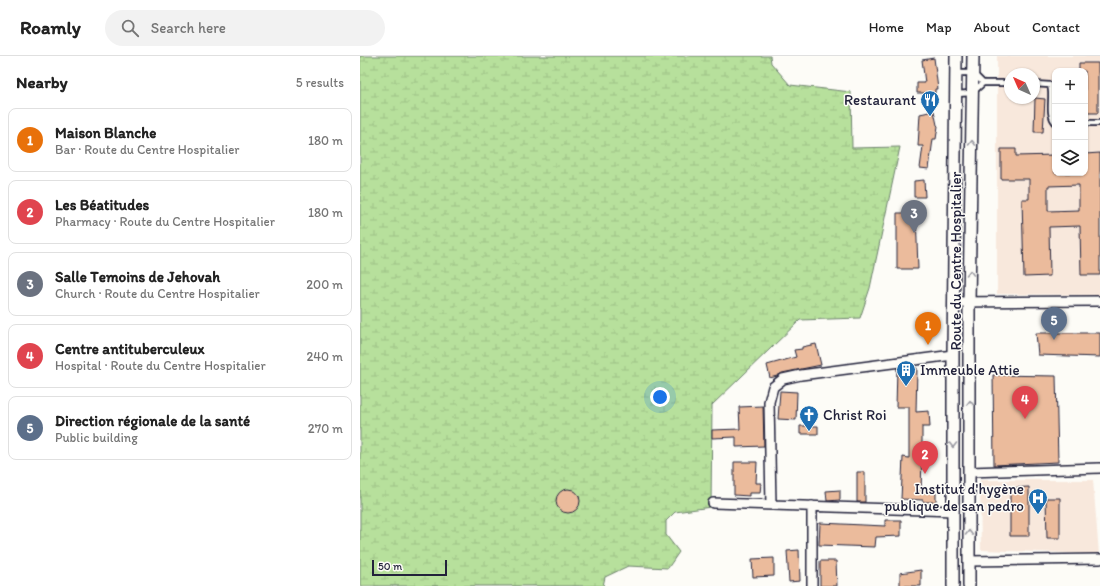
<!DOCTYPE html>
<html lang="en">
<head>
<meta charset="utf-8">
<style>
	body { margin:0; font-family:Itim,sans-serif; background:#f2f2f2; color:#222 }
	.controls { position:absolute; right:12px; top:12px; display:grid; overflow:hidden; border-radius:8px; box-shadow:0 1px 3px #0004 }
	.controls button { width:36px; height:36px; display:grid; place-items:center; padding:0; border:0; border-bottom:1px solid #e0e0e0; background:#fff; color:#222; font:20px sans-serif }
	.compass { position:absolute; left:644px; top:12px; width:36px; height:36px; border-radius:50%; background:#fff; box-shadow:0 1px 3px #0004; rotate:315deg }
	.scale { position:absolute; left:12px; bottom:10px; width:75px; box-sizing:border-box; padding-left:4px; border:2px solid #22223b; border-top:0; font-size:11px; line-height:14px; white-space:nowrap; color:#22223b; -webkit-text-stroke:3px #fdfcf7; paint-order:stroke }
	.you { position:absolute; left:300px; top:341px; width:14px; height:14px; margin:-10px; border:3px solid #fff; border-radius:50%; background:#1a73e8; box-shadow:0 0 0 6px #1a73e833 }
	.badge { display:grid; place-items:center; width:26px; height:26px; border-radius:50%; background:#d93025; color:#fff; font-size:13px; font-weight:700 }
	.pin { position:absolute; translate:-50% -33px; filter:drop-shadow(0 1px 2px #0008) }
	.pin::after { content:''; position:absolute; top:21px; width:14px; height:12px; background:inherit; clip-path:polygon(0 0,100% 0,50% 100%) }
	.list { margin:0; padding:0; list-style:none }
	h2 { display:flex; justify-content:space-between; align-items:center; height:52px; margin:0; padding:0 16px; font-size:17px }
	h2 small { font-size:13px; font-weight:400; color:#767676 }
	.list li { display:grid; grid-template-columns:26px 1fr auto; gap:12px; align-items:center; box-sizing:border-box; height:64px; margin:0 8px 8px; padding:0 8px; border:1px solid #e0e0e0; border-radius:8px }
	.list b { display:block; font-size:15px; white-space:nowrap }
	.list p { margin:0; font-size:13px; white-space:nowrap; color:#767676 }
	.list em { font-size:13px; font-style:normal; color:#767676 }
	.icon { flex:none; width:22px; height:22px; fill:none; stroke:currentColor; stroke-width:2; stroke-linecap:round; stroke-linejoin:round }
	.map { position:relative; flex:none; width:740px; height:530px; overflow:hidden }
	header { display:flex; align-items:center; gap:24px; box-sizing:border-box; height:56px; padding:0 20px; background:#fff; border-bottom:1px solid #e0e0e0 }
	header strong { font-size:19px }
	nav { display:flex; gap:22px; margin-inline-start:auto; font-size:14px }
	.search { width:280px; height:36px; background:#f2f2f2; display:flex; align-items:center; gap:10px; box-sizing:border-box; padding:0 14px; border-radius:22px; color:#767676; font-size:15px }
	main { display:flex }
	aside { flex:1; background:#fff }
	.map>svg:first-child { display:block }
	.built { fill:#f8e8dc; fill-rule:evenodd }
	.wetland { fill:url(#wetland-marsh); stroke:#6c816c }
	.building { fill:#ebbb9c; stroke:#22223b; fill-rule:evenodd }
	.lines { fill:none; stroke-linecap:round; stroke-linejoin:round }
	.service-casing { stroke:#22223b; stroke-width:8 }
	.minor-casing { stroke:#22223b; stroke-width:12 }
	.tertiary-casing { stroke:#22223b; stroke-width:14 }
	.service { stroke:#fdfcf7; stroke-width:4.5 }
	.minor { stroke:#fdfcf7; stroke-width:9 }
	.tertiary { stroke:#fdfcf7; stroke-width:11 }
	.oneway { stroke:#9a9aa2 }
	.labels { text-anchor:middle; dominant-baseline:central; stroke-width:3; stroke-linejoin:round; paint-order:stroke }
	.poi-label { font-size:15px; fill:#22223b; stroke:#fdfcf7; text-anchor:end }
	.street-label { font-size:15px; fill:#22223b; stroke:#fdfcf7 }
</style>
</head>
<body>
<header>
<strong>Roamly</strong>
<div class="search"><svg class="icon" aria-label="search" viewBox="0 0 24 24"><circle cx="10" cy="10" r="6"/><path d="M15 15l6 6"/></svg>Search here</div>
<nav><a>Home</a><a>Map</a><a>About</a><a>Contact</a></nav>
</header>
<main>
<aside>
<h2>Nearby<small>5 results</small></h2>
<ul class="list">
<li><span class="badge" style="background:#e8710a">1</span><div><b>Maison Blanche</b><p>Bar · Route du Centre Hospitalier</p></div><em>180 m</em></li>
<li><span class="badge" style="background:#e0444e">2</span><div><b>Les Béatitudes</b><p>Pharmacy · Route du Centre Hospitalier</p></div><em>180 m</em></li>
<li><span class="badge" style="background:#6b7280">3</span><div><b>Salle Temoins de Jehovah</b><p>Church · Route du Centre Hospitalier</p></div><em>200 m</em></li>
<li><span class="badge" style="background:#e0444e">4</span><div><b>Centre antituberculeux</b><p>Hospital · Route du Centre Hospitalier</p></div><em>240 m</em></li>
<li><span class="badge" style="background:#5c6f8a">5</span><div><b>Direction régionale de la santé</b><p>Public building</p></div><em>270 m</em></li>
</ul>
</aside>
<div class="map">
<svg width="740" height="530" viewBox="0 0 740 530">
	<defs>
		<pattern id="wetland-marsh" width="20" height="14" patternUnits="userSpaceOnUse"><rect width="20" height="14" fill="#b7e09c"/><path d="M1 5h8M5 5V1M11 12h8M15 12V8" fill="none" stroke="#9dc087"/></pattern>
	</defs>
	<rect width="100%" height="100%" fill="#fdfcf7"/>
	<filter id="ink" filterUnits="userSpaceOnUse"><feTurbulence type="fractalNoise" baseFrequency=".025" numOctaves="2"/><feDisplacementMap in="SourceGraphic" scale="8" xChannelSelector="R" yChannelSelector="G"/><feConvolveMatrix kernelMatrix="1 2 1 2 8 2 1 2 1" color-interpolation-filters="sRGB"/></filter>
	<g filter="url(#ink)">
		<path class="built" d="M 637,0 L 740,0 L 740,239 L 637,238 ZM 695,15 L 725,15 L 725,117 L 695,117 ZM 650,18 L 674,18 L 674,42 L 650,42 Z
			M 620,424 L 733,424 L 739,498 L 621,494 Z"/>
		<path class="wetland" d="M 0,0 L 410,0 L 411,7 L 430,29 L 491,36 L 492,92 L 540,91 L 510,232 L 500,262 L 440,264 L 352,349 L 351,451 L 315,456 L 306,465 L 306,479 L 319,496 L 308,512 L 268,510 L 245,521 L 243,530 L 0,530 Z"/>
		<path class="building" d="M 574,2 L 578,33 L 575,33 L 575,37 L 557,37 L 557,27 L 565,27 L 562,4 Z
			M 719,7 L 738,7 L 738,57 L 725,57 L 725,15 L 719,15 Z
			M 675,42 L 685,43 L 683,76 L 674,76 Z
			M 574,55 L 577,69 L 578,70 L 576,83 L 573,83 L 569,113 L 560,112 L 563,90 L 558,90 L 560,58 Z
			M 641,93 L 656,93 L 656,100 L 695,99 L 695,117 L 725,117 L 725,98 L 740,97 L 740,219 L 721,219 L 720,170 L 689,171 L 690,220 L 664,221 L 662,143 L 669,143 L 669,123 L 641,123 ZM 719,129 L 719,154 L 688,155 L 688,130 Z
			M 564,124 L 565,141 L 554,141 L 554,125 Z
			M 537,157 L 556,157 L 558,213 L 537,213 Z
			M 676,277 L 740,277 L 740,301 L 678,299 Z
			M 456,288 L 461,309 L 422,317 L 417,320 L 410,322 L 407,309 L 436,301 L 434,294 L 442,293 L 442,291 Z
			M 537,312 L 557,312 L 556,356 L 569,355 L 570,371 L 562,371 L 562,399 L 561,436 L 576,437 L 576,446 L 563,446 L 563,444 L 541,443 L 543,401 L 549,402 L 549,351 L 536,351 Z
			M 633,319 L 696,320 L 698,406 L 634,409 Z
			M 420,335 L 437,336 L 436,364 L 418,363 Z
			M 403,350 L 404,390 L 376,391 L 376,381 L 352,382 L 352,374 L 380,373 L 379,351 Z
			M 440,370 L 458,370 L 458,378 L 440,378 Z
			M 374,406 L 397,406 L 396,427 L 401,427 L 400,437 L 389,437 L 389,440 L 374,439 Z
			M 497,416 L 505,416 L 505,446 L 497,446 Z
			M 669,431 L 669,480 L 650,480 L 650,432 Z
			M196 445a12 12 0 1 1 24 0a12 12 0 1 1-24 0Z
			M 480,434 L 480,444 L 467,445 L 466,435 Z
			M 686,442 L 700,442 L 700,482 L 687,482 Z
			M 525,464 L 541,464 L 541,480 L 516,481 L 515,491 L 459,489 L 460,467 L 525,470 Z
			M 439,494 L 440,525 L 429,526 L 427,495 Z
			M 414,502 L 414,520 L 393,521 L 392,503 Z
			M 460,505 L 476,505 L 477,530 L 460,530 Z
			M 561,514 L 561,530 L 540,530 L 540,517 Z"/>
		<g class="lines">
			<g class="service-casing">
				<path id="service" d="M 597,17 L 613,17 L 623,27
					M 674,28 L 690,29 C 694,40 687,57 695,66
					M 595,38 L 612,37 L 623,27 L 650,27
					M 725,67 L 740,67"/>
			</g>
			<g class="minor-casing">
				<path id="minor" d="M 593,246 L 740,245
					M 609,416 L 740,412
					M 353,447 L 594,455
					M 411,449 L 409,346 L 413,331 L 423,323 L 441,319 L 593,299
					M 452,450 L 452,530
					M 609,505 L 740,503"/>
			</g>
			<g class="tertiary-casing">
				<path id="tertiary" d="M 593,530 L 593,299 L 596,0
					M 609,530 L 609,246 L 613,0"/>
			</g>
			<use href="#service" class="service"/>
			<use href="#minor" class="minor"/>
			<use href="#tertiary" class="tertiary"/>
		</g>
		<defs><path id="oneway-chevron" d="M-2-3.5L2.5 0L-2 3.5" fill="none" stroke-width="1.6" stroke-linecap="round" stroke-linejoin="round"/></defs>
		<g class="oneway">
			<use href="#oneway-chevron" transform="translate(612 87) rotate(-89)"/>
			<use href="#oneway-chevron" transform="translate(610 217) rotate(-89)"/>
			<use href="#oneway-chevron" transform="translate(610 347) rotate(-89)"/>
			<use href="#oneway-chevron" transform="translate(593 389) rotate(90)"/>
			<use href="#oneway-chevron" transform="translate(609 477) rotate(-90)"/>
		</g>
	</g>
	<defs>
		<g id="restaurant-pin" transform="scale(1)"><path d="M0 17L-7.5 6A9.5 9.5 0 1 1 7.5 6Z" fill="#1f6fb2" stroke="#fdfcf7"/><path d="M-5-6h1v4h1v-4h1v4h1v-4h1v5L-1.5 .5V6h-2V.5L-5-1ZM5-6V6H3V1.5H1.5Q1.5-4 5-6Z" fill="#fff"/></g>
		<g id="building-pin" transform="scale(1)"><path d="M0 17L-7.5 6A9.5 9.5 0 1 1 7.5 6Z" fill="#1f6fb2" stroke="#fdfcf7"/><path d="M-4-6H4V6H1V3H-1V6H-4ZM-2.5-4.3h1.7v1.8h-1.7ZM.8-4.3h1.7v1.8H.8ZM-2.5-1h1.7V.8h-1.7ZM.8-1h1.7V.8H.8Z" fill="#fff"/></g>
		<g id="church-pin" transform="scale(1)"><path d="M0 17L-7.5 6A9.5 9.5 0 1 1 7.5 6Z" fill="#1f6fb2" stroke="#fdfcf7"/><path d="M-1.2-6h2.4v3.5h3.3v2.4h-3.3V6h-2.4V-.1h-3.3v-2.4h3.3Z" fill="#fff"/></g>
		<g id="hospital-pin" transform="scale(1)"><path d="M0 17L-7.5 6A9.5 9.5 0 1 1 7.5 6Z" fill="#1f6fb2" stroke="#fdfcf7"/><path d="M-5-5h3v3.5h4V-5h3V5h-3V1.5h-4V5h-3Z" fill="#fff"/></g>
	</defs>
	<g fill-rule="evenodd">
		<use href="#restaurant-pin" x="570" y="44"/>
		<use href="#building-pin" x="546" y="314"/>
		<use href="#church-pin" x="449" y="359"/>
		<use href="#hospital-pin" x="678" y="442"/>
	</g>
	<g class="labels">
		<g class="poi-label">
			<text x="556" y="44">Restaurant</text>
			<text x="560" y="314" text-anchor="start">Immeuble Attie</text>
			<text x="463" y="359" text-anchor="start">Christ Roi</text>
			<text x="664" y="433">Institut d'hygène<tspan x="664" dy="17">publique de san pedro</tspan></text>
		</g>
		<g class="street-label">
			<text transform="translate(596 205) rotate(-90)">Route du Centre Hospitalier</text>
		</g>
	</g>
</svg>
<div class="controls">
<button>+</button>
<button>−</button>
<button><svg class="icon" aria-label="layers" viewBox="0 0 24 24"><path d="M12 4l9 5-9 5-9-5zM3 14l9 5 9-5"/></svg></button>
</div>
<svg class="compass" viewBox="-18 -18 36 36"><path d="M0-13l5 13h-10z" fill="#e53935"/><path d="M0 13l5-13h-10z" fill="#767676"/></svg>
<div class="scale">50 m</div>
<div class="you"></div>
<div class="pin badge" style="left:568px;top:289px;background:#e8710a">1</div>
<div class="pin badge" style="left:565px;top:418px;background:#e0444e">2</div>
<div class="pin badge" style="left:554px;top:177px;background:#6b7280">3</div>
<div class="pin badge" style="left:665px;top:363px;background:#e0444e">4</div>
<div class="pin badge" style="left:694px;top:284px;background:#5c6f8a">5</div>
</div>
</main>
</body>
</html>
